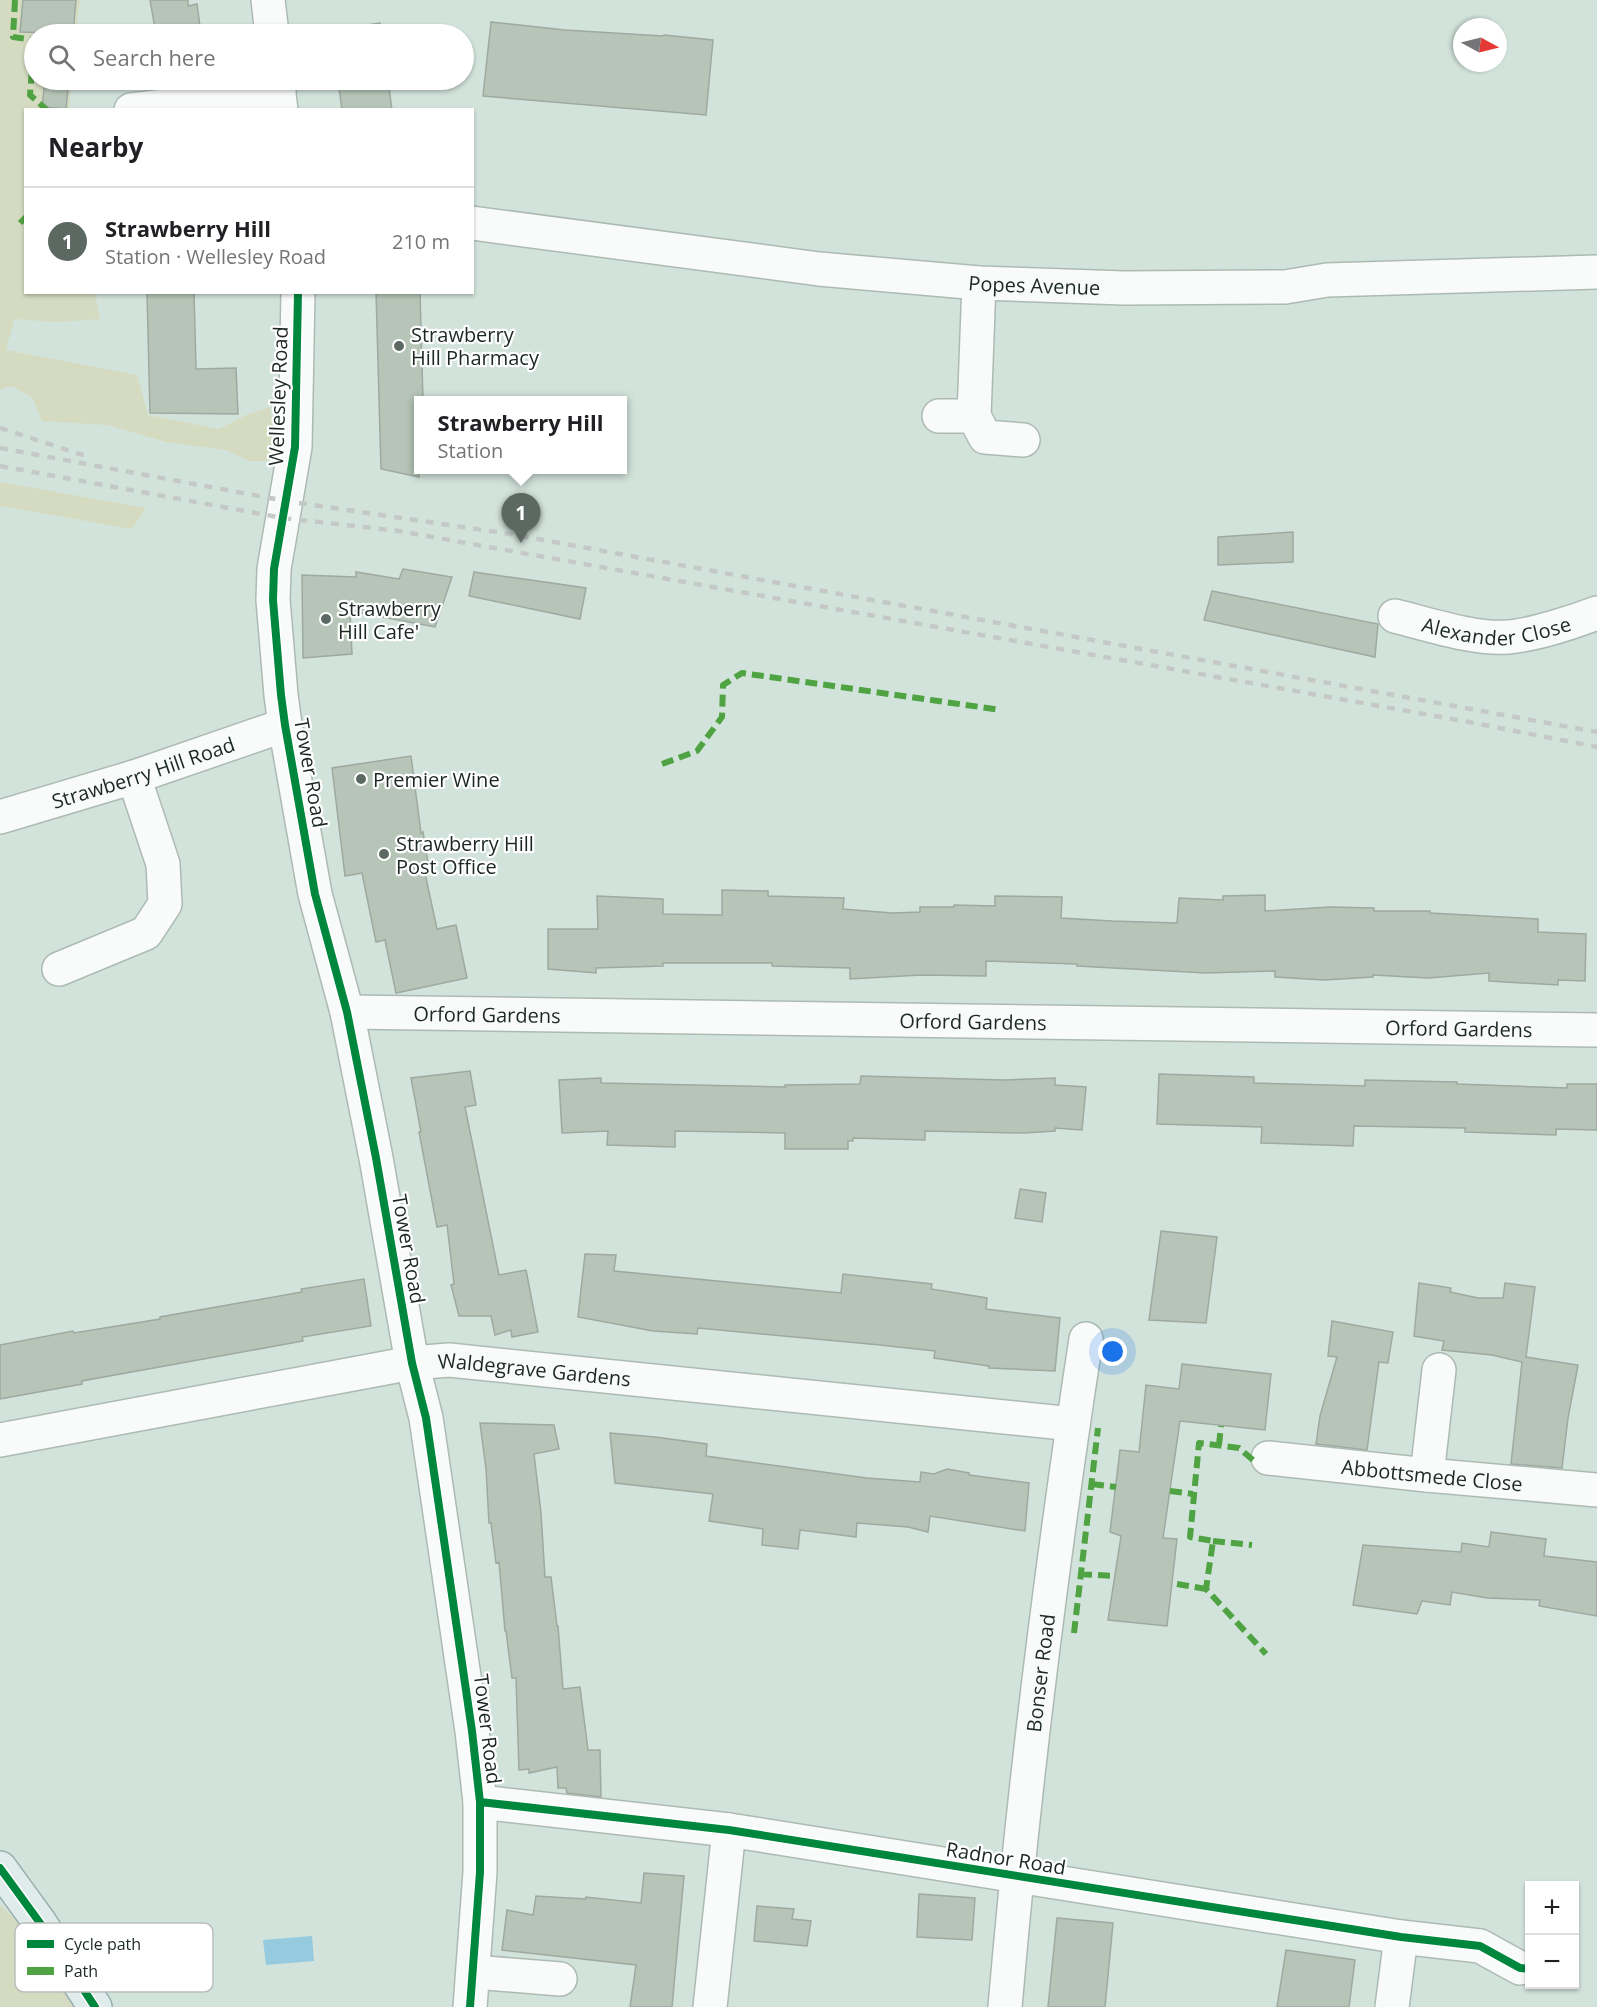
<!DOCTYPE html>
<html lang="en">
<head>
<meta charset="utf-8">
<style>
	body { margin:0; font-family:"Open Sans",sans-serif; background:#f2f2f2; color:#202124 }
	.controls { position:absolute; right:18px; bottom:18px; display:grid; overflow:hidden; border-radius:0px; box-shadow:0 2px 4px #0004 }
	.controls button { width:54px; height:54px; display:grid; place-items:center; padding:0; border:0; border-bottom:2px solid #e0e0e0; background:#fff; color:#202124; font:30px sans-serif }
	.compass { position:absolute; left:1453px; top:18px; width:54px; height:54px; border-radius:50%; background:#fff; box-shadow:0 2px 4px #0004; rotate:97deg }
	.you { position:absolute; left:1113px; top:1352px; width:21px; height:21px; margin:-15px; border:4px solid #fff; border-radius:50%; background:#1a73e8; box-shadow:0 0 0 9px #1a73e833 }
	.badge { display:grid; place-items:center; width:39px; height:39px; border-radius:50%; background:#5c6963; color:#fff; font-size:20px; font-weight:700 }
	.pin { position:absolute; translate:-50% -50px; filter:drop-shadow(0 2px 3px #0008) }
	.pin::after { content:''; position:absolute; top:32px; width:21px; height:18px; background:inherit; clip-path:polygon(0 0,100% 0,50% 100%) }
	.popup { position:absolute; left:414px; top:396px; width:213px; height:78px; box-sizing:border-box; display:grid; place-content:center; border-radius:0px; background:#fff; filter:drop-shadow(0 2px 4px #0005); font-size:20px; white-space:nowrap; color:#757577 }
	.popup b { font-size:22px; color:#202124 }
	.popup::after { content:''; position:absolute; left:50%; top:100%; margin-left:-12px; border:12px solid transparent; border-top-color:#fff }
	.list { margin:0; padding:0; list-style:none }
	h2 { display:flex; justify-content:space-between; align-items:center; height:78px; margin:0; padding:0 24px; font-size:26px }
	h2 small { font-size:20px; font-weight:400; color:#757577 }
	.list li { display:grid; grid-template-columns:39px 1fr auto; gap:18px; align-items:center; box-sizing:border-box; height:108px; padding:0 24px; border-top:2px solid #e0e0e0 }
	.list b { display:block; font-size:22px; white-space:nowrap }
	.list p { margin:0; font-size:20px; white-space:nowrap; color:#757577 }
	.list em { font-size:20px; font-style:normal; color:#757577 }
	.icon { flex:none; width:33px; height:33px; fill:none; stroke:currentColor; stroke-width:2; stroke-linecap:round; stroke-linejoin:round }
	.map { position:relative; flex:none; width:1597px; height:2007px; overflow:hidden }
	.search { position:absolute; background:#fff; box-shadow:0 2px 4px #0004; left:24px; top:24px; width:450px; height:66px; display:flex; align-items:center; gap:15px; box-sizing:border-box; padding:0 21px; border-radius:33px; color:#757577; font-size:22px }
	.panel { position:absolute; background:#fff; box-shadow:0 2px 4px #0004; left:24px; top:108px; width:450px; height:186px; border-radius:0px }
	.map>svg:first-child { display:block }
	.green { fill:#d5dbc0 }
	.water { fill:#96cade }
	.building { fill:#b6c5b7; stroke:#9ea9a1; stroke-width:1.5 }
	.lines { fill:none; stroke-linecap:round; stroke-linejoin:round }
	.street-casing { stroke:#adbab4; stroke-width:36 }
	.secondary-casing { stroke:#adbab4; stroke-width:36 }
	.primary-casing { stroke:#95aeaa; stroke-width:36 }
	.street { stroke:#f8fbfa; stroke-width:33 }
	.secondary { stroke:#f8fbfa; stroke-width:33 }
	.primary { stroke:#e0eceb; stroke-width:33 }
	.rail { stroke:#c4c9c7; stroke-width:4.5; stroke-dasharray:8 8; stroke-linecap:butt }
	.quiet { stroke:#4fa342; stroke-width:6; stroke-dasharray:12 6; stroke-linecap:butt }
	.cycleway-casing { stroke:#fff; stroke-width:11 }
	.cycleway { stroke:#00873e; stroke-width:8 }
	.poi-dot { fill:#5c6963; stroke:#fff; stroke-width:2 }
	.labels { text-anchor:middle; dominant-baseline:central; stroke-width:4.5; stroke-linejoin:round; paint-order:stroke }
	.street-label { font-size:20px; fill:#1c2823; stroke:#fff }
	.poi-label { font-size:20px; fill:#1c2823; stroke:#fff; text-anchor:start }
	.key { fill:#fff; stroke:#bbbebd; stroke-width:1.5 }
	.key-label { font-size:16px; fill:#1c2823 }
</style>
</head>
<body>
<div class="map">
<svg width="1597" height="2007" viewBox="0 0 1597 2007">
	<rect width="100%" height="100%" fill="#d2e3db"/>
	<path class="green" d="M 0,0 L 80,0 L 76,34 L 34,34 L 34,80 L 72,80 L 69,109 L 26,110 L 26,292 L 95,293 L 100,319 L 56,322 L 14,319 L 6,350 L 137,375 L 148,415 L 219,429 L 246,415 L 270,407 L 274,434 L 268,461 L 249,461 L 226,450 L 166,442 L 108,425 L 42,421 L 32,397 L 11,386 L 0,390 Z
		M 0,483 L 0,482 L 146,508 L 132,529 L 0,506 Z
		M 0,1905 L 20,1924 L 74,2007 L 0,2007 Z"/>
	<path class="water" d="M 312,1936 L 314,1961 L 266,1965 L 263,1940 Z"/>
	<path class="building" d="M 23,0 L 76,0 L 73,34 L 20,32 Z
		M 150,0 L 188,0 L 188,6 L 197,4 L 201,34 L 156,34 Z
		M 491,22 L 565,30 L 663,36 L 664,35 L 713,40 L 706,115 L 483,96 Z
		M 380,23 L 382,34 L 333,34 L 332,30 Z
		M 45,80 L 69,80 L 66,109 L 42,107 Z
		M 163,80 L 208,80 L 208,82 L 164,87 Z
		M 338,80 L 388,80 L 392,110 L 342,110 Z
		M 147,292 L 194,292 L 196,369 L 236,368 L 238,414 L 150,413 Z
		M 376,292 L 420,292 L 423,400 L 419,400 L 419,477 L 381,469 Z
		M 1293,532 L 1293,562 L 1218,565 L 1218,537 Z
		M 403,569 L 452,577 L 435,627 L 350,611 L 352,654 L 303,658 L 302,575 L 356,577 L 356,572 L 399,579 Z
		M 474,572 L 586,588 L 580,619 L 469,596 Z
		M 1212,591 L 1378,624 L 1375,657 L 1204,620 Z
		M 411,756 L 421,833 L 423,832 L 428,863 L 423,864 L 437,929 L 456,925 L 467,978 L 396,993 L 385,940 L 376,942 L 362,873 L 345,876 L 332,768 Z
		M 722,890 L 768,891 L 768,896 L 844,898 L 843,909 L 892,913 L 920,912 L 920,907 L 954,907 L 954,905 L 995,906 L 995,896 L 1062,897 L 1061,918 L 1112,921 L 1177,923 L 1179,898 L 1223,900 L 1223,896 L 1265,895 L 1265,911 L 1330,907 L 1374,908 L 1374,911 L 1430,911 L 1430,913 L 1538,919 L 1538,932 L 1586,934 L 1585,981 L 1558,980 L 1558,985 L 1489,981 L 1489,973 L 1428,978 L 1373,975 L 1373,977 L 1324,980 L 1275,977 L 1275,971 L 1206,973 L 1077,966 L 1077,964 L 986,961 L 986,976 L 921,975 L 850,979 L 850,968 L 772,966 L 772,963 L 663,963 L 663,966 L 596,968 L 596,973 L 548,969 L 548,929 L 598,929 L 597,896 L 663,899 L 663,914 L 722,915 Z
		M 470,1071 L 476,1105 L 465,1107 L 499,1275 L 526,1270 L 538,1332 L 512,1337 L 511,1330 L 495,1335 L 491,1316 L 459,1316 L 451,1285 L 454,1284 L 447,1225 L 437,1227 L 419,1132 L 421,1132 L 411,1078 Z
		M 1159,1074 L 1254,1077 L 1254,1083 L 1365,1086 L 1365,1080 L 1457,1082 L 1457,1084 L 1567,1088 L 1567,1084 L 1597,1084 L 1597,1130 L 1556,1129 L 1556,1135 L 1465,1132 L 1465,1128 L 1354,1126 L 1353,1146 L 1261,1143 L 1262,1127 L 1157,1124 Z
		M 861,1076 L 1003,1080 L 1055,1078 L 1055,1085 L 1086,1087 L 1082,1130 L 1055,1128 L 1055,1131 L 1024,1133 L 925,1131 L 925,1140 L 853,1138 L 853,1141 L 848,1141 L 848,1149 L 785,1149 L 785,1133 L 675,1131 L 675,1147 L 607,1145 L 608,1131 L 562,1133 L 559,1080 L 601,1078 L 601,1083 L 785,1087 L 785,1085 L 860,1084 Z
		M 1020,1189 L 1046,1193 L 1042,1222 L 1015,1218 Z
		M 1161,1231 L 1217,1237 L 1206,1323 L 1149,1320 Z
		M 585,1254 L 616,1255 L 614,1271 L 841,1293 L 843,1274 L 932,1284 L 931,1289 L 987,1298 L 986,1309 L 1060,1318 L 1055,1371 L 989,1368 L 989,1366 L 934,1358 L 935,1351 L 880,1345 L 698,1328 L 697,1334 L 653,1331 L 578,1317 Z
		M 364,1279 L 371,1326 L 302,1337 L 303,1341 L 82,1381 L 82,1384 L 0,1399 L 0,1345 L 73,1331 L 74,1333 L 160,1319 L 160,1317 L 302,1292 L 301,1289 Z
		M 1419,1283 L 1451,1288 L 1450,1292 L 1478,1298 L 1503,1298 L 1505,1283 L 1535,1287 L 1526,1357 L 1578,1365 L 1568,1418 L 1562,1468 L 1511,1464 L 1522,1362 L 1492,1355 L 1442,1350 L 1444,1341 L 1414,1336 Z
		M 1332,1321 L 1393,1332 L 1388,1363 L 1379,1362 L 1367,1450 L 1316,1444 L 1320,1416 L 1337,1357 L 1328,1356 Z
		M 1182,1364 L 1271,1374 L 1265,1430 L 1180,1421 L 1163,1538 L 1177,1539 L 1167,1626 L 1108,1620 L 1121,1536 L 1110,1532 L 1120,1450 L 1139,1452 L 1146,1385 L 1179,1389 Z
		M 480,1423 L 554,1425 L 559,1449 L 534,1454 L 541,1513 L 545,1577 L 551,1577 L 557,1626 L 558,1626 L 563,1689 L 580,1687 L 588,1750 L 600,1750 L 601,1797 L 567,1793 L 566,1788 L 558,1788 L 557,1767 L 529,1773 L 529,1769 L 519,1770 L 516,1678 L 512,1678 L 506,1631 L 505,1631 L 499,1562 L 496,1563 L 491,1523 L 489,1523 L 486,1469 Z
		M 610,1433 L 655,1437 L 707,1444 L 706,1456 L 867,1478 L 920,1482 L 921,1472 L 934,1474 L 947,1469 L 969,1473 L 969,1475 L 1029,1483 L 1025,1531 L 930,1516 L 928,1532 L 908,1527 L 857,1523 L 856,1537 L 800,1530 L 798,1549 L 762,1545 L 763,1529 L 709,1521 L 713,1494 L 615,1483 Z
		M 1491,1532 L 1546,1539 L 1544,1556 L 1597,1562 L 1597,1616 L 1539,1606 L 1540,1600 L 1487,1598 L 1452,1592 L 1450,1605 L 1422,1601 L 1417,1614 L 1353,1605 L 1363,1545 L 1461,1552 L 1462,1543 L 1489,1547 Z
		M 644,1873 L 684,1876 L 672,2007 L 630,2007 L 636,1965 L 502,1950 L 507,1910 L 533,1915 L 536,1896 L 586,1899 L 586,1897 L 641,1903 Z
		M 919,1894 L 975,1898 L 972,1940 L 917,1937 Z
		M 757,1906 L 794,1909 L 792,1919 L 811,1921 L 807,1946 L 754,1941 Z
		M 1057,1918 L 1113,1923 L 1105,2007 L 1048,2007 Z
		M 1286,1950 L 1355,1960 L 1349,2007 L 1277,2007 Z"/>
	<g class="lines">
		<g class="street-casing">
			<g id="street">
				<path d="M 131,110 L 279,92"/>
				<path id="s1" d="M 472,223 L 819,269 L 979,283 L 1124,288 L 1285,287 L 1327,280 L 1597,272"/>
				<path d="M 939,416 L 974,416 L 985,437 L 1023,440"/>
				<path d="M 974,416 L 979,283"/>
				<path id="s2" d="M 1395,616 C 1427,624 1476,640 1508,637 C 1533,635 1573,622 1597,613"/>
				<path id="s3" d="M 0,817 L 134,777 L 285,725"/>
				<path d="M 59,969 L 146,933 L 165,904 L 163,864 L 134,777"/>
				<path id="s4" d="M 347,1012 L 1597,1030"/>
				<path id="s5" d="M 0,1440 L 412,1363 L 449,1360 L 1073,1424"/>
				<path id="s6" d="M 1268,1458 L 1427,1475 L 1597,1490"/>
				<path d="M 1427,1475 L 1439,1370"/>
				<path d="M 480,1802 L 729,1830 L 1401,1937 L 1480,1946 L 1520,1968"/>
				<path d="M 474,1972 L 560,1979"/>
				<path d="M 710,2007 L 729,1830"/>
				<path id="s7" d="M 1005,2007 C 1024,1784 1052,1561 1086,1339"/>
				<path d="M 1392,2007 L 1401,1937"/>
			</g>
		</g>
		<g class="secondary-casing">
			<path id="secondary" d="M 268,0 L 272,34
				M 277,80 L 281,110
				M 298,292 L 295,447 L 274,569 L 273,600 L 281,695 L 285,725 L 315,894 L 347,1012 L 376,1158 L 412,1363 L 426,1418 L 472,1731 L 480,1802 L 480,1872 L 470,2007"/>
		</g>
		<g class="primary-casing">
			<path id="primary" d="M 0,1868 L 40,1923 L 95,2007"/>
		</g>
		<use href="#street" class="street"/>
		<use href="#secondary" class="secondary"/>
		<use href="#primary" class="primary"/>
		<path class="rail" d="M 0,428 L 89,457
			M 0,448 L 286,501 L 510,534 L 1597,732
			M 0,466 L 283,518 L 399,531 L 1469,722 L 1597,747"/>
		<path class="quiet" d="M 15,0 L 13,37 L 34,40 L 30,95 L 47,110
			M 20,223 L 26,217
			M 662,764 L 697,751 L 722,717 L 723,685 L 742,673 L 1001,710
			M 1219,1445 L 1221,1426
			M 1253,1460 L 1239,1448 L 1199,1443 L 1190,1537 L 1213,1541 L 1206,1589 L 1266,1654
			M 1092,1484 L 1116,1487
			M 1170,1491 L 1193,1494
			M 1213,1541 L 1252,1545
			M 1080,1574 L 1115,1576
			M 1177,1584 L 1206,1589
			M 1074,1633 L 1098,1428"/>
		<g class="cycleway-casing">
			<path id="cycleway" d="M 298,292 L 295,447 L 274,569 L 273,600 L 281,695 L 285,725 L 315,894 L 347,1012 L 376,1158 L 412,1363 L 426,1418 L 472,1731 L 480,1802 L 480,1872 L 470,2007
				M 480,1802 L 729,1830 L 1401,1937 L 1480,1946 L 1520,1968 L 1530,1969
				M 0,1868 L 40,1923 L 95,2007"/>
		</g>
		<use href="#cycleway" class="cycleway"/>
	</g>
	<g class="poi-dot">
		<circle cx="399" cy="346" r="6"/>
		<circle cx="326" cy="619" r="6"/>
		<circle cx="361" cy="779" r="6"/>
		<circle cx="384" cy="854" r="6"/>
	</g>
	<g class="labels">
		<g class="street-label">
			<text stroke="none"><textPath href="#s1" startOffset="566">Popes Avenue</textPath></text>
			<text transform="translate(278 396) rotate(-88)">Wellesley Road</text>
			<text stroke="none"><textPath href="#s2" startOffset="104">Alexander Close</textPath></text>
			<text stroke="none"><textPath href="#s3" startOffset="150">Strawberry Hill Road</textPath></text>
			<text transform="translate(311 773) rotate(80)">Tower Road</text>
			<text stroke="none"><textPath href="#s4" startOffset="140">Orford Gardens</textPath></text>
			<text stroke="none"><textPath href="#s4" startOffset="626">Orford Gardens</textPath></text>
			<text stroke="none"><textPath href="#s4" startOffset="1112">Orford Gardens</textPath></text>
			<text transform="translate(409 1249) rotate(80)">Tower Road</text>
			<text stroke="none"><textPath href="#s5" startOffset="542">Waldegrave Gardens</textPath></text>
			<text stroke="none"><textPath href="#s6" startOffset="165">Abbottsmede Close</textPath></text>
			<text stroke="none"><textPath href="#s7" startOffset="336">Bonser Road</textPath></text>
			<text transform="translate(488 1729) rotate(83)">Tower Road</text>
			<text transform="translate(1006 1858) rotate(9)">Radnor Road</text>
		</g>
		<g class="poi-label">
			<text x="411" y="334">Strawberry<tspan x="411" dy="23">Hill Pharmacy</tspan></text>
			<text x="338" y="608">Strawberry<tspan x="338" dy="23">Hill Cafe'</tspan></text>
			<text x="373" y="779">Premier Wine</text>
			<text x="396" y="843">Strawberry Hill<tspan x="396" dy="23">Post Office</tspan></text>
		</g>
	</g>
	<rect x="15" y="1923" width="198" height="69" rx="9" class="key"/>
	<rect x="27" y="1940" width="27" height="8" fill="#00873e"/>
	<rect x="27" y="1967" width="27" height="8" fill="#4fa342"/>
	<g class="key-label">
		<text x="64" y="1950">Cycle path</text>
		<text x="64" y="1977">Path</text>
	</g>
</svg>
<div class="controls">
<button>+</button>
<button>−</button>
</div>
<svg class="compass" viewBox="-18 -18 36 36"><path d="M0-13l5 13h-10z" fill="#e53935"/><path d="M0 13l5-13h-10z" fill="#757577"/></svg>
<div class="you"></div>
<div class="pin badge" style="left:521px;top:543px">1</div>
<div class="popup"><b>Strawberry Hill</b>Station</div>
<div class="search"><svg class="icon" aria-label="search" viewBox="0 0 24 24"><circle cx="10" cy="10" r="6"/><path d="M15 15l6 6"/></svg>Search here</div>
<section class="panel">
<h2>Nearby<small></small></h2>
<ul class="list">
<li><span class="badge">1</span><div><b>Strawberry Hill</b><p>Station · Wellesley Road</p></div><em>210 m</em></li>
</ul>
</section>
</div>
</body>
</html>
